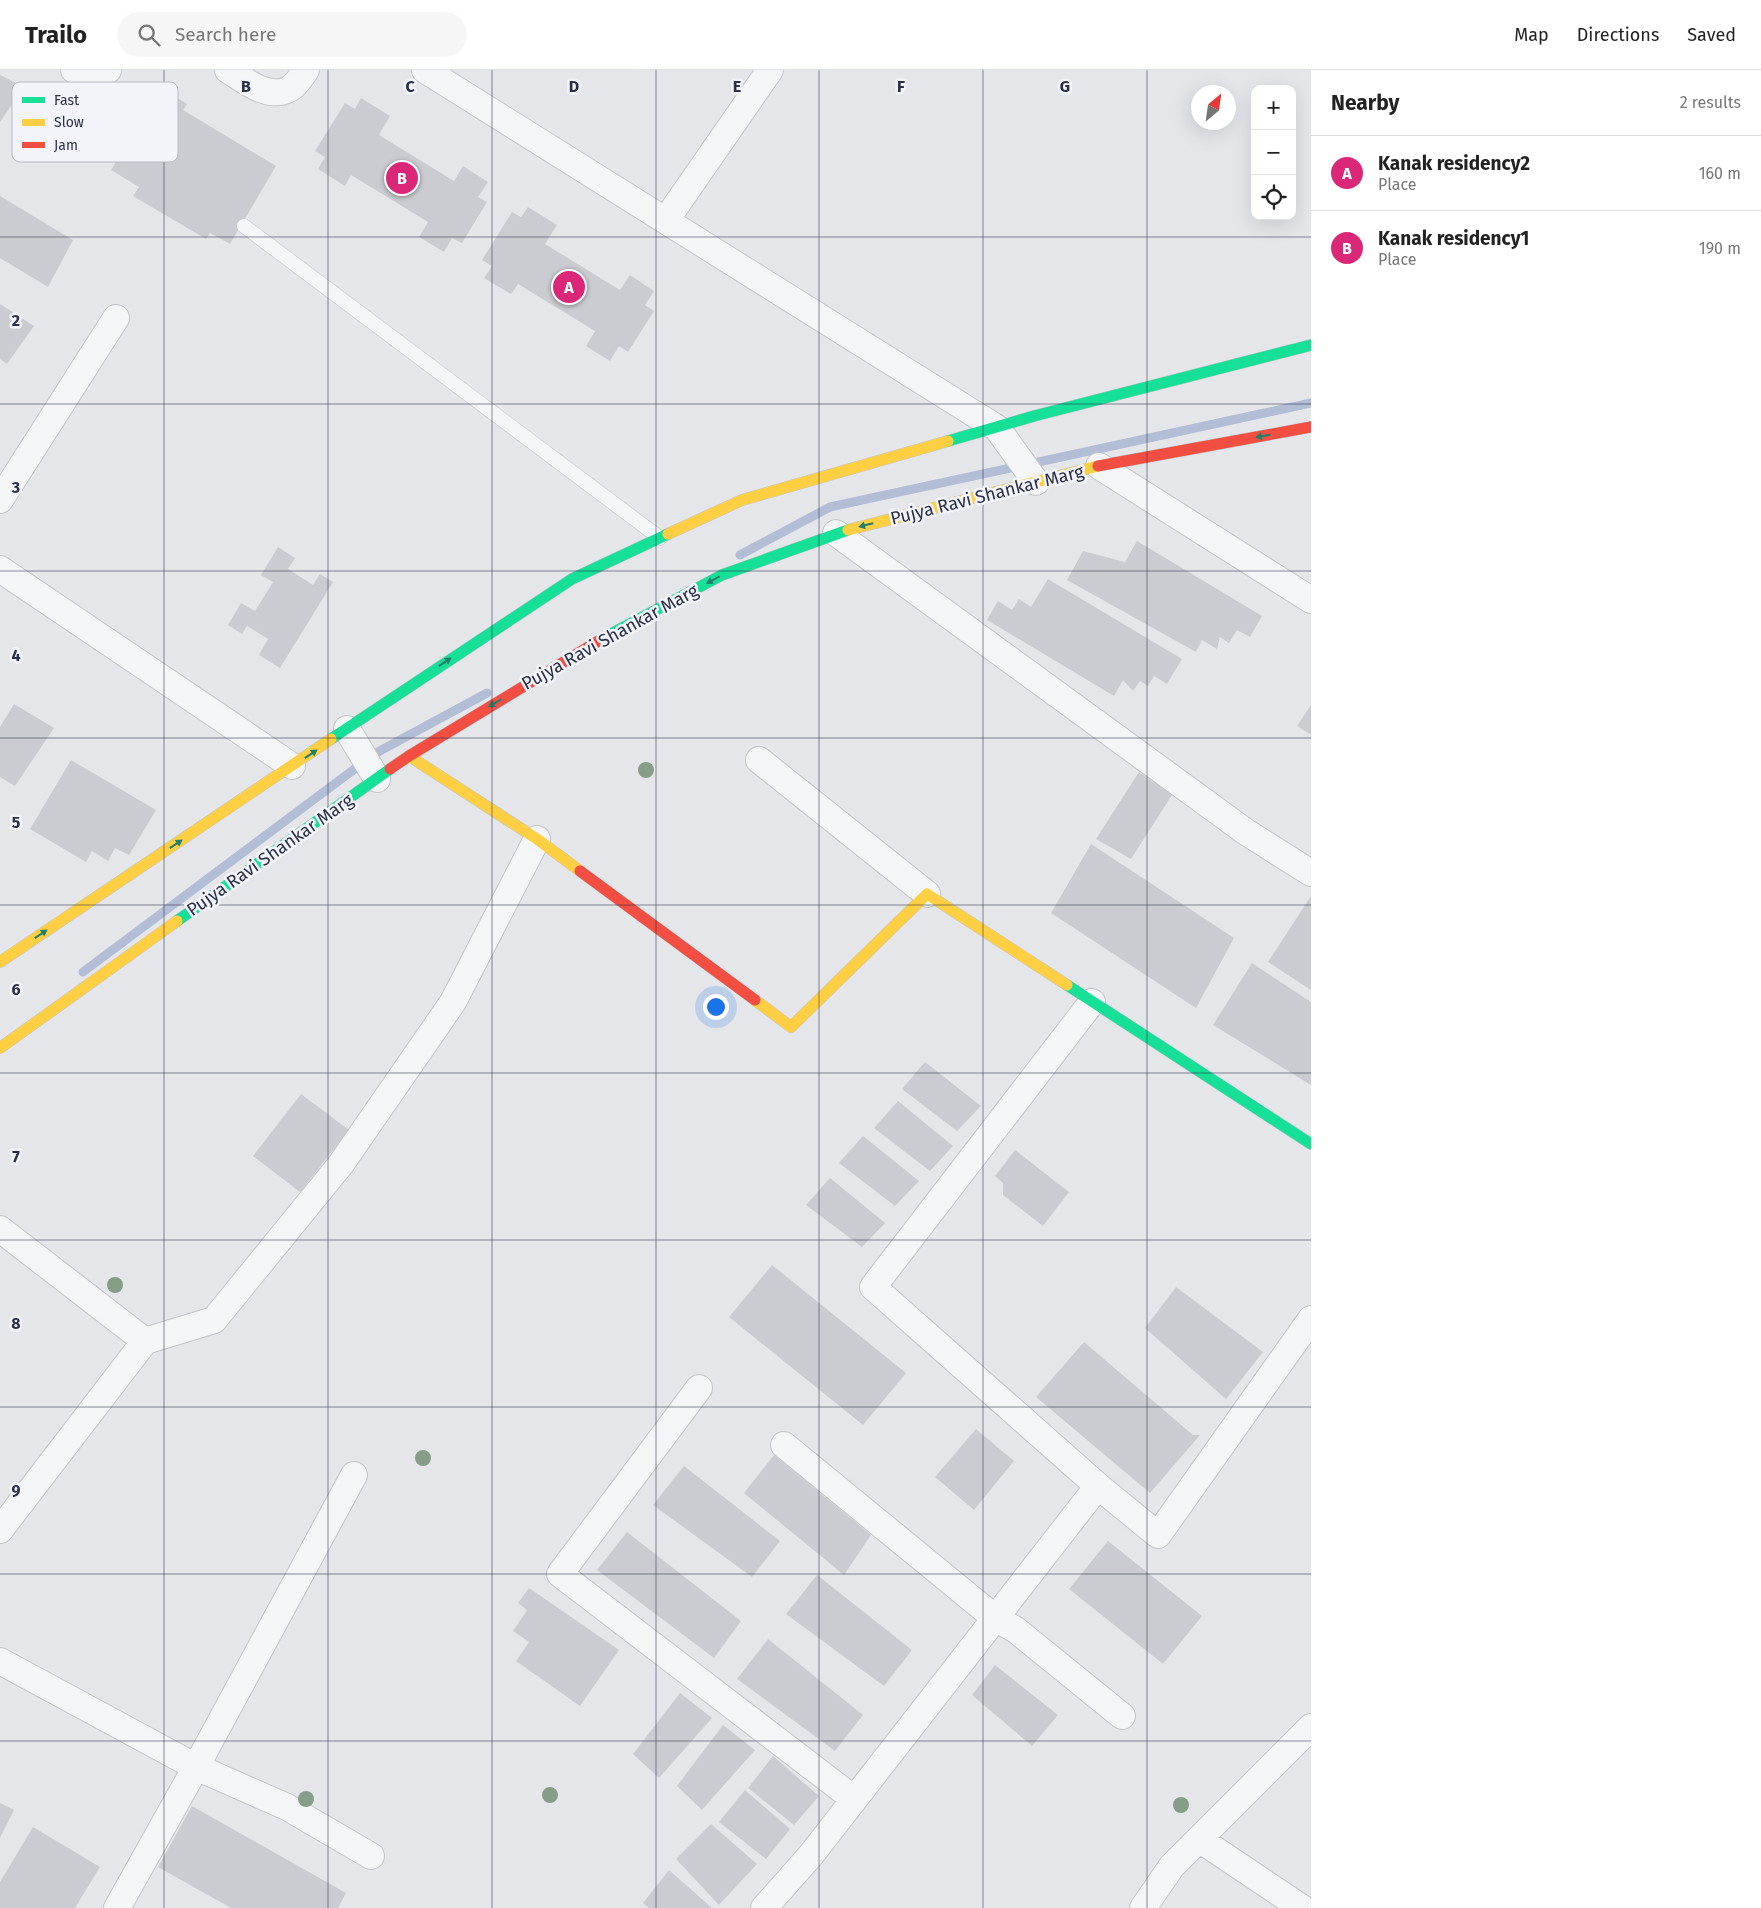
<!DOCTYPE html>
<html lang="en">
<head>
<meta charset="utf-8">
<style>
	body { margin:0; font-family:"Fira Sans",sans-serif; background:#f6f6f6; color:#222 }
	.controls { position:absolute; right:15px; top:15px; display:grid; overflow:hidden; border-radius:10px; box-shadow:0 5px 20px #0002 }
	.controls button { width:45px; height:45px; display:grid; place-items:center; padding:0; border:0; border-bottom:1px solid #e0e0e0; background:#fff; color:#222; font:25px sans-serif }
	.compass { position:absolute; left:1191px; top:15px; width:45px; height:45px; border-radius:50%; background:#fff; box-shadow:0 5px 20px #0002; rotate:29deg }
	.you { position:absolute; left:715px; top:936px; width:18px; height:18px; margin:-12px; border:4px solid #fff; border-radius:50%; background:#1a73e8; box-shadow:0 0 0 8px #1a73e833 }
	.badge { display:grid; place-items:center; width:32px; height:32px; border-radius:50%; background:#db2777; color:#fff; font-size:16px; font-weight:700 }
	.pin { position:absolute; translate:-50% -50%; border:2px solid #fff; box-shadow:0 1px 5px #0006 }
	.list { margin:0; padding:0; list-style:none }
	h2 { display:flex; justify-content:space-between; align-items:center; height:65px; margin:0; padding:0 20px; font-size:21px }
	h2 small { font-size:16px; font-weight:400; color:#767676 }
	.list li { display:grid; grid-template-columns:32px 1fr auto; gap:15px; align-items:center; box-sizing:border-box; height:75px; padding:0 20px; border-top:1px solid #e0e0e0 }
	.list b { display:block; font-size:19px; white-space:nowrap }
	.list p { margin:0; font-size:16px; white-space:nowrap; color:#767676 }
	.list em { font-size:16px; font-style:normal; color:#767676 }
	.icon { flex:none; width:28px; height:28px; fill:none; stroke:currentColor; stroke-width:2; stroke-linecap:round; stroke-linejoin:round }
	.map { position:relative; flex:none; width:1311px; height:1838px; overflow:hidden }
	header { display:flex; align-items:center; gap:30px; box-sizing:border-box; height:70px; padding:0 25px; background:#fff; border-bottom:1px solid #e0e0e0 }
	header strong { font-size:24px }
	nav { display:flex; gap:28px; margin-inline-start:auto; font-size:18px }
	.search { width:350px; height:45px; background:#f6f6f6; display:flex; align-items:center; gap:12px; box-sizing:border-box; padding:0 18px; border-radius:28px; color:#767676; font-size:19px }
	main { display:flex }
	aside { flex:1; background:#fff }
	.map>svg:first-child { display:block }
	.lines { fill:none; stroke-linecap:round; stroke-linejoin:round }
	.stream { stroke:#b2bed6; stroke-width:9 }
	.building { fill:#cbccd1 }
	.lane-casing { stroke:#c3c4c8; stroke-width:15 }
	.street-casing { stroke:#c3c4c8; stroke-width:28 }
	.fast-casing { stroke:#c3c4c8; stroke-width:12 }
	.slow-casing { stroke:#c3c4c8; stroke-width:12 }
	.jam-casing { stroke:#c3c4c8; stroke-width:12 }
	.lane { stroke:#f4f5f7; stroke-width:14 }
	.street { stroke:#f4f5f7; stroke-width:26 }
	.fast { stroke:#16e098; stroke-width:11 }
	.slow { stroke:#ffcf43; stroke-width:11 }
	.jam { stroke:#f24e42; stroke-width:11 }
	.tree { fill:#869d87 }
	.oneway { fill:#217f6a }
	.grid { fill:none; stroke:#2a3045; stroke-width:1; stroke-opacity:0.55 }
	.labels { text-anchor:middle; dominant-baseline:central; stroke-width:5; stroke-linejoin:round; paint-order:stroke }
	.street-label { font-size:18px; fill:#2a3045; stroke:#f3f4f9 }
	.key { fill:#f3f4f9; stroke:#b7b9c3; stroke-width:1 }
	.key-label { font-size:14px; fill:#2a3045 }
	.grid-label { font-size:16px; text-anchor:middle; font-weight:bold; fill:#2a3045; stroke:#f3f4f9; stroke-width:5; stroke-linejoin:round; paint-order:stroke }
</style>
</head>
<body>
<header>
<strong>Trailo</strong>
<div class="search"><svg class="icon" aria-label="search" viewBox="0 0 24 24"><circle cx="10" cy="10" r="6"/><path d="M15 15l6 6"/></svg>Search here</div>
<nav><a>Map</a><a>Directions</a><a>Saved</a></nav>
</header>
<main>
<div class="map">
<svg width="1311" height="1838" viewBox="0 0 1311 1838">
	<rect width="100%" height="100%" fill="#e5e6ea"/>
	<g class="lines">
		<path class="stream" d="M 740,485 L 830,437 L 1311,333
			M 83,902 L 376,683 L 487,623"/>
	</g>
	<path class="building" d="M 0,5 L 24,17 L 0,52 Z
		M 161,18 L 187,34 L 183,40 L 276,96 L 230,174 L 210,163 L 206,169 L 133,126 L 139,117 L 111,100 Z
		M 361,28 L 390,46 L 379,65 L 454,111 L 463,96 L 488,112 L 478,127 L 487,132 L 462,173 L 452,168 L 444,182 L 419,167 L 428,152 L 351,105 L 345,116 L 318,99 L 325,87 L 315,81 L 345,33 L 355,39 Z
		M 0,126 L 73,170 L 48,217 L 0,188 Z
		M 528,137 L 557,155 L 545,174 L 620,220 L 630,205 L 654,221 L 645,235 L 654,241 L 628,282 L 619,276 L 610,291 L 586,276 L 595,261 L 518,214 L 511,224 L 484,208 L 492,196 L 482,190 L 512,142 L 521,147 Z
		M 0,234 L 34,256 L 7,294 L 0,289 Z
		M 1137,471 L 1262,546 L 1250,567 L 1237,560 L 1229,573 L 1220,567 L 1217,579 L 1202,570 L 1196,582 L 1067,510 L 1083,481 L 1125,492 Z
		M 278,477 L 295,488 L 288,499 L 313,515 L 320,504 L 333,512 L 280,598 L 259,585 L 268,569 L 247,556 L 242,564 L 228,555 L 241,533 L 255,541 L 273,512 L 261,505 Z
		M 1048,509 L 1182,589 L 1167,614 L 1154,606 L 1148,616 L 1140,611 L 1133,621 L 1123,610 L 1114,626 L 987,550 L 998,531 L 1012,540 L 1019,529 L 1031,537 Z
		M 14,634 L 54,658 L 15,716 L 0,707 L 0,657 Z
		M 1311,635 L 1311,665 L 1297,656 Z
		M 71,690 L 156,740 L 129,785 L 115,778 L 108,791 L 92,781 L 86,792 L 30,759 Z
		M 1139,702 L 1172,725 L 1131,789 L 1096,769 Z
		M 1091,774 L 1234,868 L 1196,938 L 1051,843 Z
		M 1311,826 L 1311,920 L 1268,892 Z
		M 1252,893 L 1311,932 L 1311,1015 L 1213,955 Z
		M 925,992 L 981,1036 L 957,1061 L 902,1019 Z
		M 301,1024 L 349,1060 L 300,1122 L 253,1086 Z
		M 898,1031 L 953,1076 L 930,1101 L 874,1058 Z
		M 863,1066 L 919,1111 L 895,1136 L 839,1093 Z
		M 1015,1080 L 1069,1122 L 1043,1156 L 1003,1125 L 1003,1113 L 995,1106 Z
		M 830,1108 L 885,1153 L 862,1177 L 806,1135 Z
		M 772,1195 L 906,1303 L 863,1355 L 729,1247 Z
		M 1176,1217 L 1263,1282 L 1226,1329 L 1145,1258 Z
		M 1084,1272 L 1193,1365 L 1200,1365 L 1150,1423 L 1036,1327 Z
		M 976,1359 L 1014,1391 L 974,1440 L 935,1407 Z
		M 774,1385 L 871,1465 L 844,1505 L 744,1423 Z
		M 684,1396 L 780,1471 L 752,1507 L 653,1435 Z
		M 627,1462 L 741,1551 L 714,1588 L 597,1500 Z
		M 1108,1471 L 1202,1546 L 1163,1594 L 1069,1519 Z
		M 817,1505 L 912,1580 L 884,1616 L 786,1544 Z
		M 529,1518 L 619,1580 L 580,1636 L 516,1591 L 529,1572 L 513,1561 L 527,1540 L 518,1533 Z
		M 768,1569 L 863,1645 L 835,1681 L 737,1609 Z
		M 995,1595 L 1058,1645 L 1032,1676 L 972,1625 Z
		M 680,1623 L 712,1648 L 659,1708 L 633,1684 Z
		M 723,1655 L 755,1680 L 702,1740 L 677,1716 Z
		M 773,1686 L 819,1726 L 794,1755 L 748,1718 Z
		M 745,1720 L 790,1759 L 766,1789 L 719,1752 Z
		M 0,1733 L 14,1740 L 0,1768 Z
		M 192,1736 L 346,1823 L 338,1838 L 231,1838 L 158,1797 Z
		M 711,1754 L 757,1794 L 719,1835 L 676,1789 Z
		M 33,1757 L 100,1797 L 75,1838 L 0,1838 L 0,1812 Z
		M 669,1800 L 712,1838 L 649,1838 L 643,1833 Z"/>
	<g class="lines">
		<g class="lane-casing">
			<path id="lane" d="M 244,156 L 660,468"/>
		</g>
		<g class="street-casing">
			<path id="street" d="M 74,0 L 83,5 L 97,8 L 108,0
				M 228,0 C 244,10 267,29 287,20 C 295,17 301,7 306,0
				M 425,0 L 997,358 L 1036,412
				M 666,150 L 770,0
				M 1099,396 L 1311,530
				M 0,430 L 116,248
				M 836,463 L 1246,762 L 1311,803
				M 0,499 L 292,696
				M 347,659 L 377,709
				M 759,690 L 927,824
				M 1092,932 L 873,1217 L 1098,1416 L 1158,1465 L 1311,1249
				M 0,1159 L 145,1271
				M 699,1318 L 560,1504 L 854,1729
				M 784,1375 L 995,1548 L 1016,1560 L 1122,1646
				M 0,1460 L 145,1271 L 214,1250 L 341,1094 L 453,932 L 537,769
				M 0,1591 L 196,1697 L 287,1737 L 371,1786
				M 1199,1769 L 1302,1838
				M 117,1838 L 196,1697 L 354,1405
				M 764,1838 L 811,1785 L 1098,1416
				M 1143,1838 L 1172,1796 L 1311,1657"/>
		</g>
		<g class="fast-casing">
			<path id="fast" d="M 948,371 L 1034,346 L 1311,275
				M 605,567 L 722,505 L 848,460
				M 331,669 L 572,509 L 668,464
				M 177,851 L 390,699
				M 1067,915 L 1311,1074"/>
		</g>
		<g class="slow-casing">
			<path id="slow" d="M 848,460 L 1098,396
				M 668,464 L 742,430 L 948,371
				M 409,686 L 537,769 L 580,801
				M 0,892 L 331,669
				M 755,930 L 791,957 L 927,824 L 1067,915
				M 0,978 L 177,851"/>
		</g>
		<g class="jam-casing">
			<path id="jam" d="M 1098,396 L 1311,357
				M 390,699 L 409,686 L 605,567
				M 580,801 L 755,930"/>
		</g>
		<use href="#lane" class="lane"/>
		<use href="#street" class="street"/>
		<use href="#fast" class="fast"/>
		<use href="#slow" class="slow"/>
		<use href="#jam" class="jam"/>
	</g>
	<g class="tree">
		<circle cx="646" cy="700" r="8"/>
		<circle cx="115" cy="1215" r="8"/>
		<circle cx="423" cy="1388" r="8"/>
		<circle cx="550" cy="1725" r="8"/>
		<circle cx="306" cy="1729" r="8"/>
		<circle cx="1181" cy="1735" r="8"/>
	</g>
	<defs><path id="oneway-solid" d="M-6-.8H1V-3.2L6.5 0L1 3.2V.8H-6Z" transform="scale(1.25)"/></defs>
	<g class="oneway">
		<use href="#oneway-solid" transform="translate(1263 366) rotate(170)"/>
		<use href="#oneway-solid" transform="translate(866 455) rotate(166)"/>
		<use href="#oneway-solid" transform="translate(713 510) rotate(152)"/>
		<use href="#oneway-solid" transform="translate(445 592) rotate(-34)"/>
		<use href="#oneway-solid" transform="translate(495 633) rotate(149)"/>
		<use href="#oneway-solid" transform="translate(311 684) rotate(-34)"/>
		<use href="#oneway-solid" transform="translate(176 774) rotate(-34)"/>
		<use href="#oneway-solid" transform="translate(41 864) rotate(-34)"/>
	</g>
	<path class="grid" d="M 164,0 L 164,1838M 328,0 L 328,1838M 492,0 L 492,1838M 656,0 L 656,1838M 819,0 L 819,1838M 983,0 L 983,1838M 1147,0 L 1147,1838M 0,167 L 1311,167M 0,334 L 1311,334M 0,501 L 1311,501M 0,668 L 1311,668M 0,835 L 1311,835M 0,1003 L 1311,1003M 0,1170 L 1311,1170M 0,1337 L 1311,1337M 0,1504 L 1311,1504M 0,1671 L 1311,1671"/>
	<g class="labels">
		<g class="street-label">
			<text transform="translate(987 425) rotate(-14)">Pujya Ravi Shankar Marg</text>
			<text transform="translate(610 567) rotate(-29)">Pujya Ravi Shankar Marg</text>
			<text transform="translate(270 785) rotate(-35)">Pujya Ravi Shankar Marg</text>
		</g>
	</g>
	<rect x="12" y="12" width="166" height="80" rx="8" class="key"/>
	<rect x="22" y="27" width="23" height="6" fill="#16e098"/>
	<rect x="22" y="49" width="23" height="7" fill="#ffcf43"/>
	<rect x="22" y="72" width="23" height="6" fill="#f24e42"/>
	<g class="key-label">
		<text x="54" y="35">Fast</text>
		<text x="54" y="57">Slow</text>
		<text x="54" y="80">Jam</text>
	</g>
	<g class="grid-label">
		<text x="246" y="22">B</text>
		<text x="410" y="22">C</text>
		<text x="574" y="22">D</text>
		<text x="737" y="22">E</text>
		<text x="901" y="22">F</text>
		<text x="1065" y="22">G</text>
		<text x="16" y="256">2</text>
		<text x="16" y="423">3</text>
		<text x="16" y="591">4</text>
		<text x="16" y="758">5</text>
		<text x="16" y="925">6</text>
		<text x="16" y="1092">7</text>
		<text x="16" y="1259">8</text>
		<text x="16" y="1426">9</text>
	</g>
</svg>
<div class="controls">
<button>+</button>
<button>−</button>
<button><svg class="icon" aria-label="locate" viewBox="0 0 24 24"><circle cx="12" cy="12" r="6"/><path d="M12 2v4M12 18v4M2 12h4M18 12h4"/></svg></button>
</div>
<svg class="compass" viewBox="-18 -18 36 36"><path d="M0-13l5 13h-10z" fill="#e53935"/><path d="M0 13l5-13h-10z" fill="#767676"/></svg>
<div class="you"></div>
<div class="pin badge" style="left:569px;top:217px">A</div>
<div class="pin badge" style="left:402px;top:108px">B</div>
</div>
<aside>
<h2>Nearby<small>2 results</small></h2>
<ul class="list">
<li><span class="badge">A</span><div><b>Kanak residency2</b><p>Place</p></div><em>160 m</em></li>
<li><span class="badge">B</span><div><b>Kanak residency1</b><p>Place</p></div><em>190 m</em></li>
</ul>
</aside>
</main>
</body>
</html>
